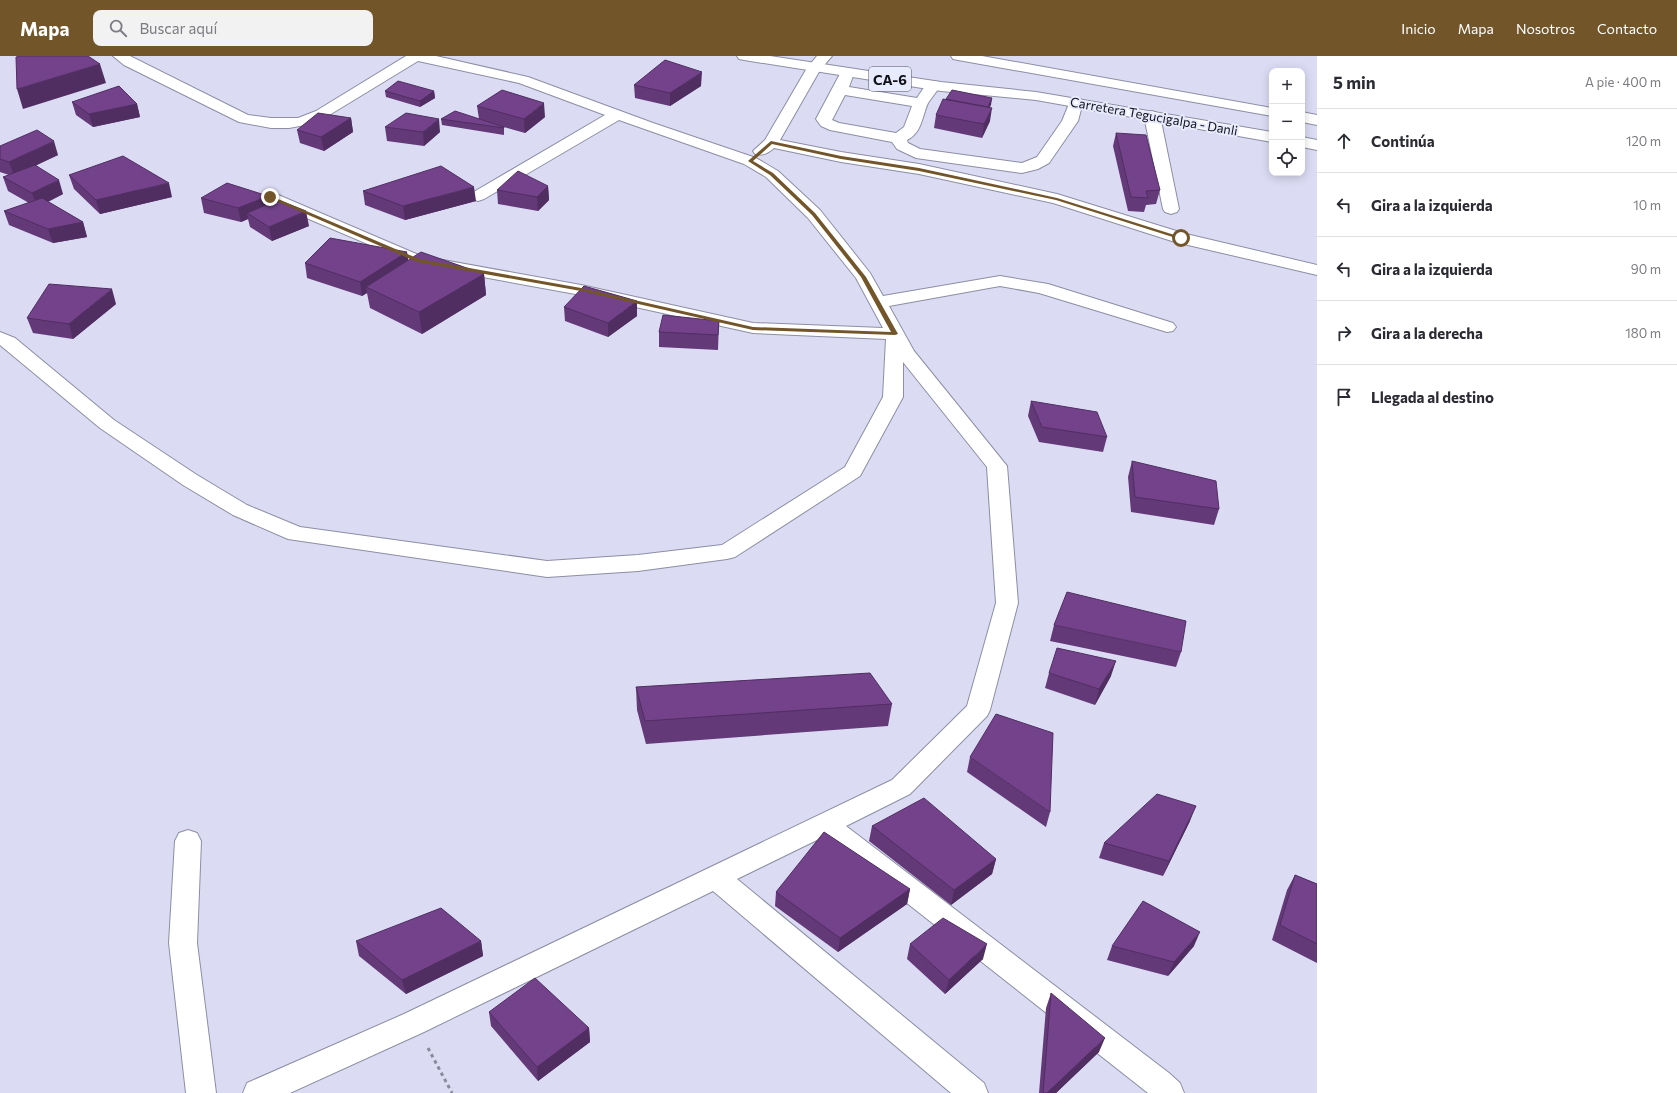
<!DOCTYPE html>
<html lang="es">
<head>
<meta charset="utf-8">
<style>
	body { margin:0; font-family:Commissioner,sans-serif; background:#f2f2f3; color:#2b2b33 }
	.controls { position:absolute; right:12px; top:12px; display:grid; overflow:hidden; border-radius:8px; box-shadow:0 2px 10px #0003 }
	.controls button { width:36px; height:36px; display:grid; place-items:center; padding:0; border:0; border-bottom:1px solid #e1e1e2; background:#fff; color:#2b2b33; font:20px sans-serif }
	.stop { position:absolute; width:12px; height:12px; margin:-9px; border:3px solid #73552a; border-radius:50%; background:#fff }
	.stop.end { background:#73552a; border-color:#fff; box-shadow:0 1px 4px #0008 }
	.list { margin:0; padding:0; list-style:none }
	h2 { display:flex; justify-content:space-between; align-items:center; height:52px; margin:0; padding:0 16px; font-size:17px }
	h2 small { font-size:13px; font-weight:400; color:#7c7c81 }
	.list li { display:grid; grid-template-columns:26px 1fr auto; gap:12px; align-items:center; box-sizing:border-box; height:64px; padding:0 16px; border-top:1px solid #e1e1e2 }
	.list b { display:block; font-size:15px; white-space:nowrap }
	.list em { font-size:13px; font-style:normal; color:#7c7c81 }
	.icon { flex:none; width:22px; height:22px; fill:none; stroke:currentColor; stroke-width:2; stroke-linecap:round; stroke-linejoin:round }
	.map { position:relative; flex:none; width:1317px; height:1037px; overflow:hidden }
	header { display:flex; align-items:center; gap:24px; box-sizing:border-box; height:56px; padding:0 20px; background:#73552a; color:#fff }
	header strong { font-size:19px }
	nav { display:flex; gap:22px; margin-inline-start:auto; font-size:14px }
	.search { width:280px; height:36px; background:#f2f2f3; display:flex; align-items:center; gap:10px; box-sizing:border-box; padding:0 14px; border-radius:8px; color:#7c7c81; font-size:15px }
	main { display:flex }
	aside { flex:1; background:#fff }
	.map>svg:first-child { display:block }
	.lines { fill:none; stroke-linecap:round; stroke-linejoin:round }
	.minor-casing { stroke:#8c8ea3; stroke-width:2 }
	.highway-casing { stroke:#8c8ea3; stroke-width:2 }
	.path { stroke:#88899b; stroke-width:3; stroke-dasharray:3.5 3.5; stroke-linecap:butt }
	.minor { fill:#fff; fill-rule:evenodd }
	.highway { fill:#fff; fill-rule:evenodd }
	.wall { fill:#633978 }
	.shaded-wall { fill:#502e61 }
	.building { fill:#73428b; stroke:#502e61 }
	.route { fill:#73552a }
	.labels { text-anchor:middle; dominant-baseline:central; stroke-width:4; stroke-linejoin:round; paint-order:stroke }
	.far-street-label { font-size:13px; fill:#111119; stroke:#e8eafd }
	.shield { fill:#e8eafd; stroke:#52525d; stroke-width:1 }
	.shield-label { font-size:14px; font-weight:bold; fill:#111119 }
</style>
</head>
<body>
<header>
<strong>Mapa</strong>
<div class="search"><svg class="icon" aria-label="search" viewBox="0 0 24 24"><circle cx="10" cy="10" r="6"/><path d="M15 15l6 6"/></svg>Buscar aquí</div>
<nav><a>Inicio</a><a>Mapa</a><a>Nosotros</a><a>Contacto</a></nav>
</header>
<main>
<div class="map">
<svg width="1317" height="1037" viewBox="0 0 1317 1037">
	<rect width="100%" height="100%" fill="#dbdcf4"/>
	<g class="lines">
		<g class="minor-casing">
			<path id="minor" d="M 113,0 L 130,0 L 248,59 L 271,62 L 298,62 L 316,55 L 406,0 L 436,0 L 528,21 L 653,67 L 756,102 L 778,115 L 820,154 L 870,217 L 883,240 L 1000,220 L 1048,228 L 1173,267 L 1176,271 L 1173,275 L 1167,276 L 1039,237 L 1000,230 L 889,250 L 914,295 L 1007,410 L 1018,547 L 990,654 L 987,660 L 910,738 L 846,770 L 1169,1017 L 1180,1027 L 1184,1037 L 1148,1037 L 823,781 L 737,823 L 984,1027 L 988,1037 L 951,1037 L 713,835 L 424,976 L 290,1037 L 243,1037 L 247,1027 L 404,958 L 892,724 L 967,650 L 996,547 L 987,411 L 903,306 L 903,341 L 860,420 L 735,501 L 727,503 L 638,515 L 547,521 L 288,483 L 233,459 L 183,429 L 100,372 L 0,289 L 0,276 L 15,282 L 114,364 L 197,419 L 247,449 L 300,471 L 547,505 L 638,499 L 722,489 L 845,411 L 883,341 L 886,283 L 753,277 L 581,239 L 417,209 L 264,144 L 262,141 L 264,138 L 270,136 L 276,138 L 421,200 L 581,229 L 753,267 L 883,272 L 856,222 L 808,162 L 766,121 L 744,108 L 619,64 L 484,143 L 478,145 L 472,143 L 470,140 L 472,137 L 605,59 L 519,27 L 418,5 L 326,61 L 305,69 L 289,72 L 271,72 L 239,66 L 124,9 Z
				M 817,0 L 832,0 L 820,14 L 780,84 L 841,96 L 919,108 L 1057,138 L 1186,178 L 1317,209 L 1317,219 L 1175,186 L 1053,147 L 919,118 L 841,106 L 774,92 C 768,97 764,100 755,98 L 753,95 L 765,84 L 807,12 Z
				M 951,0 L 982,0 L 1272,52 L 1272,60 L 958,4 L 953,3 Z
				M 847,13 L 852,14 L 854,17 L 849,31 L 917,42 C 923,33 928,23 939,26 L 941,29 C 937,35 932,41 928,47 C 922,60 922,77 907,84 L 908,87 L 920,93 L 1022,107 L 1037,101 L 1062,65 L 1071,43 L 1076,42 L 1081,43 L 1083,46 L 1078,65 L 1049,107 L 1038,113 L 1022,117 L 916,102 L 897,93 L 892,86 L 830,74 L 821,70 L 816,63 L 842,14 ZM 845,39 L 912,50 L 904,71 L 896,77 L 839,67 L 832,64 Z
				M 1152,55 L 1157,57 L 1160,60 L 1179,153 L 1177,156 L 1171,158 L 1165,156 L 1163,153 L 1144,60 L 1147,57 Z
				M 1302,56 L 1317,59 L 1317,69 L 1302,66 Z
				M 188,774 L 197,777 L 201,785 L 197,887 L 216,1037 L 186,1037 L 169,887 L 175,785 L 179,777 Z"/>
		</g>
		<g class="highway-casing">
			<path id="highway" d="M 737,0 L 770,0 L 941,26 L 1036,36 L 1272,76 L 1272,86 L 1036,44 L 941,35 L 744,4 L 739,3 Z
				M 1302,81 L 1317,84 L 1317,94 L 1302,91 Z"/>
		</g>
		<path class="path" d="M 428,992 L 452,1037"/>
		<use href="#minor" class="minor"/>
		<use href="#highway" class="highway"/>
	</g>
	<path class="wall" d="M 634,29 L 701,30 L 670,50 L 635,42 Z
		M 385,35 L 434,35 L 435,42 L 420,51 L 386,41 Z
		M 992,42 L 990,51 L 990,65 L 982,82 L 934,72 L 936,59 L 946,43 Z
		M 72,46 L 137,48 L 140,61 L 93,71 L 76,59 Z
		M 477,50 L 545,61 L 525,77 L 504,71 L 504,79 L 442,69 L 441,63 L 479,63 Z
		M 351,62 L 353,76 L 324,95 L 300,87 L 297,74 Z
		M 385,71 L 440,76 L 424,90 L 387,85 Z
		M 1116,77 L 1160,134 L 1156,148 L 1146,149 L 1144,156 L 1128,155 L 1113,90 Z
		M 0,90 L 58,99 L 36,109 L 63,138 L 48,146 L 83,166 L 87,181 L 53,187 L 9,169 L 4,155 L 29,147 L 8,135 L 3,121 L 9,119 L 0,116 Z
		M 69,119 L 172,141 L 100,158 L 74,133 Z
		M 548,130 L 549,144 L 538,155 L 498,148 L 497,134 Z
		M 363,135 L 476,145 L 405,164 L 365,149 Z
		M 201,142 L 269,147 L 309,170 L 272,185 L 250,171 L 248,163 L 241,166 L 204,157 Z
		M 407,196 L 408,204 L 484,218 L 486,239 L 422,278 L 370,252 L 367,237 L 362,240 L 307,222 L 305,207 Z
		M 116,248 L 73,283 L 33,277 L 27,262 Z
		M 564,251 L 637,260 L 608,281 L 565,265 Z
		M 719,265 L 718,294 L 659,291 L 659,276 Z
		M 1031,345 L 1107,381 L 1103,396 L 1039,386 L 1028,360 Z
		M 1132,405 L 1219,453 L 1214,469 L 1131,456 L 1128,421 Z
		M 1054,569 L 1181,596 L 1176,611 L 1050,585 Z
		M 1049,617 L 1111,620 L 1095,649 L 1045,632 Z
		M 636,631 L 892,648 L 888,670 L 646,688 L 637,654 Z
		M 970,701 L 1050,756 L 1046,771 L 967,716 Z
		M 1190,765 L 1163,820 L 1099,802 L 1104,787 Z
		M 872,770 L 996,803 L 992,818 L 951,849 L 869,785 Z
		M 1295,819 L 1317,828 L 1317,907 L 1272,884 L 1287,834 Z
		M 910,833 L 907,848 L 838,896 L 775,850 L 776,836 Z
		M 356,885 L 481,885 L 483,900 L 406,938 L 359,900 Z
		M 910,888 L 983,903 L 945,938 L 907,903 Z
		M 1112,890 L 1194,890 L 1168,920 L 1107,904 Z
		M 1051,937 L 1099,996 L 1056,1037 L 1039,1037 L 1046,952 Z
		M 489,956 L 589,972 L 590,986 L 538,1025 L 491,970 Z"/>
	<path class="shaded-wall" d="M 100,8 L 106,27 L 23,53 L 17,33 Z
		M 702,16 L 701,30 L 670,50 L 670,37 Z
		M 434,35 L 435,42 L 420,51 L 420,45 Z
		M 992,42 L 991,49 L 985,60 L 987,53 Z
		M 544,47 L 545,61 L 525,77 L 524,63 Z
		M 137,48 L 140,61 L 93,71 L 89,58 Z
		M 992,52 L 990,65 L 982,82 L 984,68 Z
		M 351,62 L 353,76 L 324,95 L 321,81 Z
		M 439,63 L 440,76 L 424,90 L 423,76 Z
		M 54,85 L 58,99 L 14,120 L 9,106 Z
		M 59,124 L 63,138 L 37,151 L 32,137 Z
		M 169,127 L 172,141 L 100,158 L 96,144 Z
		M 548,130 L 549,144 L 538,155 L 537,141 Z
		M 474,131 L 476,145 L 405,164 L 403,150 Z
		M 268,140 L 271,154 L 247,157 L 248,163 L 241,166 L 238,152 Z
		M 306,155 L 309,170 L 272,185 L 269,171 Z
		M 83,166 L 87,181 L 53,187 L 48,173 Z
		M 407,196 L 409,210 L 366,231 L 367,237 L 362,240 L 360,226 Z
		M 484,218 L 486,239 L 422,278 L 419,256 Z
		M 112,233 L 116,248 L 73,283 L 69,268 Z
		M 637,245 L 637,260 L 608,281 L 608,267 Z
		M 1116,605 L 1111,620 L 1095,649 L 1099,633 Z
		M 1196,750 L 1190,765 L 1163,820 L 1169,805 Z
		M 996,803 L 992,818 L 951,849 L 954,834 Z
		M 910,833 L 907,848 L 838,896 L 840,882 Z
		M 1200,876 L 1194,890 L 1168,920 L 1174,906 Z
		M 481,885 L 483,900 L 406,938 L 402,924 Z
		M 987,888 L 983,903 L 945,938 L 949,924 Z
		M 589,972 L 590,986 L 538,1025 L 537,1011 Z
		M 1105,982 L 1099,996 L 1056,1037 L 1047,1037 Z"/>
	<path class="building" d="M 20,0 L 88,0 L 100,8 L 17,33 L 16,1 Z
		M 665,4 L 702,16 L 670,37 L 634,29 Z
		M 398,25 L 434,35 L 420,45 L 385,35 Z
		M 119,30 L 137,48 L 89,58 L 72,46 Z
		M 502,34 L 544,47 L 524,63 L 477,50 Z
		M 952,34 L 992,42 L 988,51 L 946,43 Z
		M 943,43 L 992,52 L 984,68 L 936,59 Z
		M 455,55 L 504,71 L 504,72 L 441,63 Z
		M 318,57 L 351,62 L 321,81 L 297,74 Z
		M 406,57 L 439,63 L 423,76 L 385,71 Z
		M 37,74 L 54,85 L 9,106 L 0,103 L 0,90 Z
		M 1116,77 L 1146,79 L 1160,134 L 1146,135 L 1148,142 L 1131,141 Z
		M 123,100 L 169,127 L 96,144 L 69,119 Z
		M 35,109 L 59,124 L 32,137 L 3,121 Z
		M 441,110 L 474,131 L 403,150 L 363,135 Z
		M 518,115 L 548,130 L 537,141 L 497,134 Z
		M 227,127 L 268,140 L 238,152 L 201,142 Z
		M 42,142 L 83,166 L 48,173 L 4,155 Z
		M 278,144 L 306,155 L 269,171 L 247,157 Z
		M 330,182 L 407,196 L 360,226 L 305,207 Z
		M 421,196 L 484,218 L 419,256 L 366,231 Z
		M 49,228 L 112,233 L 69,268 L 27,262 Z
		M 584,230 L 637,245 L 608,267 L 564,251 Z
		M 663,259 L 719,265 L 718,279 L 659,276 Z
		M 1031,345 L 1097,356 L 1107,381 L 1042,371 Z
		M 1132,405 L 1216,425 L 1219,453 L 1135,441 Z
		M 1067,536 L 1186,565 L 1181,596 L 1054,569 Z
		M 1057,592 L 1116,605 L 1099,633 L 1049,617 Z
		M 870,617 L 892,648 L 645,665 L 636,631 Z
		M 996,658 L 1053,677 L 1050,756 L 970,701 Z
		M 1157,738 L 1196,750 L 1169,805 L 1104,787 Z
		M 924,742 L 996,803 L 954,834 L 872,770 Z
		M 824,776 L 910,833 L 840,882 L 776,836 Z
		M 1295,819 L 1317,828 L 1317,888 L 1280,869 Z
		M 1143,845 L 1200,876 L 1174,906 L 1112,890 Z
		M 441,852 L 481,885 L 402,924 L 356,885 Z
		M 943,862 L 987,888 L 949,924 L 910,888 Z
		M 535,922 L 589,972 L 537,1011 L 489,956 Z
		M 1051,937 L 1105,982 L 1047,1037 L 1043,1037 Z"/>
	<path class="route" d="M 771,85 L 841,100 L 919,112 L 1057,142 L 1184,182 L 1179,183 L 1056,144 L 919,115 L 841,103 L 772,88 L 753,105 L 773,117 L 815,157 L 866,221 L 898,278 L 895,279 L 753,274 L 581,235 L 417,206 L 267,141 L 271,140 L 419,203 L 581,232 L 753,271 L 891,276 L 861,221 L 812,159 L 770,119 L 748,105 Z"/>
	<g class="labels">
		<g class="far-street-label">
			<text transform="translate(1154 60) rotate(10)">Carretera Tegucigalpa - Danli</text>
		</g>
		<rect class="shield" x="869" y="11" width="42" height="24" rx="3"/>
		<g class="shield-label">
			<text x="890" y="23">CA-6</text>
		</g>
	</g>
</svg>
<div class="controls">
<button>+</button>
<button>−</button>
<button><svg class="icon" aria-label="locate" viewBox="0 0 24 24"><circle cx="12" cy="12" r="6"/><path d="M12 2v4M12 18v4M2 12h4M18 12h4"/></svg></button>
</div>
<div class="stop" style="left:1181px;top:182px"></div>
<div class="stop end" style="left:270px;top:141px"></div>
</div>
<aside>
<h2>5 min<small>A pie · 400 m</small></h2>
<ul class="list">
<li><svg class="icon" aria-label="ahead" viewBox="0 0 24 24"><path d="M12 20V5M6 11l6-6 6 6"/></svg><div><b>Continúa</b></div><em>120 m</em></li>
<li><svg class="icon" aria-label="left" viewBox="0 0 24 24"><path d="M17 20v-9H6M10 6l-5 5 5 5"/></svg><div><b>Gira a la izquierda</b></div><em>10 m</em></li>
<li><svg class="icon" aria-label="left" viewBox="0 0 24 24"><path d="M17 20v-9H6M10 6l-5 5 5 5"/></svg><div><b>Gira a la izquierda</b></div><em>90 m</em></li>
<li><svg class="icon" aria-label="right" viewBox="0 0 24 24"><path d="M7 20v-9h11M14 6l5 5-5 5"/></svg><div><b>Gira a la derecha</b></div><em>180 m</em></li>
<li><svg class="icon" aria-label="arrive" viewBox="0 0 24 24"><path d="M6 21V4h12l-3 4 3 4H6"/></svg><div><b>Llegada al destino</b></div></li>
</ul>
</aside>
</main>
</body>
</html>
